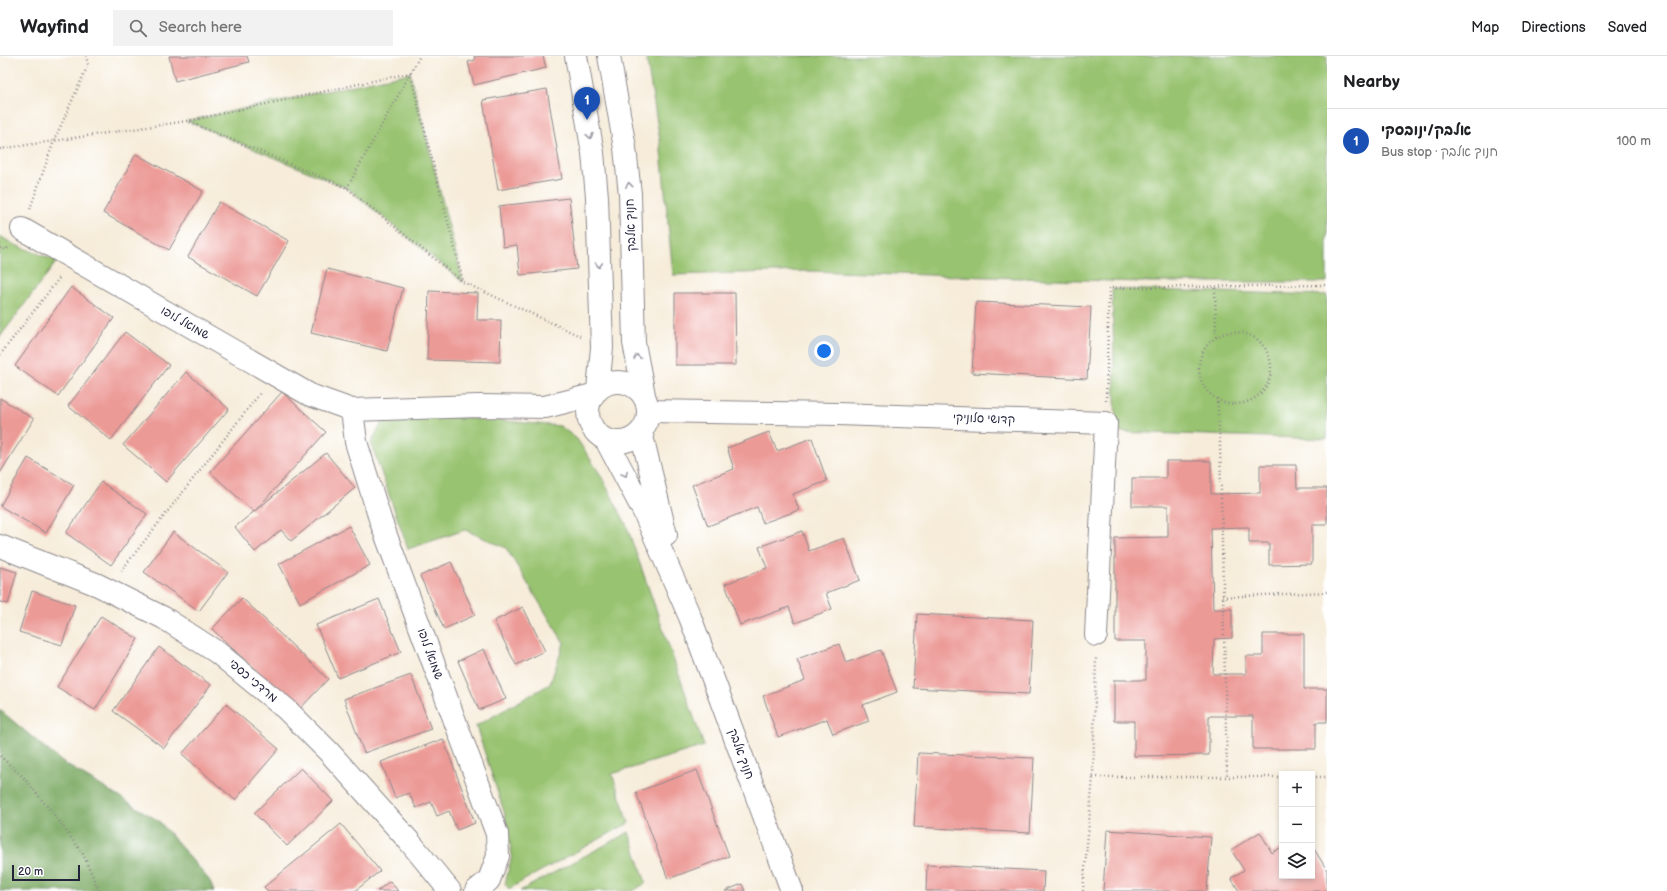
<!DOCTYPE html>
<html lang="en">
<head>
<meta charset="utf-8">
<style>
	body { margin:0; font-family:"Balsamiq Sans","Playpen Sans Hebrew",sans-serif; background:#f2f2f2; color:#202124 }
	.controls { position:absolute; right:12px; bottom:12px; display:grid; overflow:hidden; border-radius:0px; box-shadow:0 2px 6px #0003 }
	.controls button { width:36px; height:36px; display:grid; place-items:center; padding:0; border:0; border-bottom:1px solid #e0e0e0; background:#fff; color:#202124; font:20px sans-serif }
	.scale { position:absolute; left:12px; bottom:10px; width:68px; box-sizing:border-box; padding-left:4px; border:2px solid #22223b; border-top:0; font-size:11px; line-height:14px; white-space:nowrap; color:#22223b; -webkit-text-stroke:3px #fff; paint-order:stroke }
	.you { position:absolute; left:824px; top:295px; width:14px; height:14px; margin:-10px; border:3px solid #fff; border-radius:50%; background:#1a73e8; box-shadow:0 0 0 6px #1a73e833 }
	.badge { display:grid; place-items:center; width:26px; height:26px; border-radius:50%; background:#d93025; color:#fff; font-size:13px; font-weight:700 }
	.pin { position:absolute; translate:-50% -33px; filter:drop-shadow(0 1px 2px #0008) }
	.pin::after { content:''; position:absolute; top:21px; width:14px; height:12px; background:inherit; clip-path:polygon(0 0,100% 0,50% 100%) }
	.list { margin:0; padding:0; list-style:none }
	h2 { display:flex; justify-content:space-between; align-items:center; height:52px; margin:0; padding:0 16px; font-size:17px }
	h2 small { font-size:13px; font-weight:400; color:#757577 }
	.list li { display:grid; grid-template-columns:26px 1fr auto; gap:12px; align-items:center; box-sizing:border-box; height:64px; padding:0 16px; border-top:1px solid #e0e0e0 }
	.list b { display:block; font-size:15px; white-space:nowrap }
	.list p { margin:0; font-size:13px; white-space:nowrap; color:#757577 }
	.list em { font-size:13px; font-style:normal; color:#757577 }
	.icon { flex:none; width:22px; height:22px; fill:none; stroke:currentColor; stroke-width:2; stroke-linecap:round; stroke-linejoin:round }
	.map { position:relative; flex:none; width:1327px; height:835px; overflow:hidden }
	header { display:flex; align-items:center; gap:24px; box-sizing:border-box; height:56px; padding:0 20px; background:#fff; border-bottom:1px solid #e0e0e0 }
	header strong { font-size:19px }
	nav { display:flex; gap:22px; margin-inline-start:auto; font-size:14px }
	.search { width:280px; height:36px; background:#f2f2f2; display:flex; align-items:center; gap:10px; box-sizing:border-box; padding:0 14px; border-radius:0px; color:#757577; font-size:15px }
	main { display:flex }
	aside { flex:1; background:#fff }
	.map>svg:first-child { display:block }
	.green { fill:#98c370; stroke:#5d7256 }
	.forest { fill:#7aa962; stroke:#4e664e }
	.building { fill:#ec9a96 }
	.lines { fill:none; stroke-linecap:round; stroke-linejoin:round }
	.minor-casing { stroke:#8c878a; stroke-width:24 }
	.path { stroke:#8c878a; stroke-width:2.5; stroke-dasharray:1 3; stroke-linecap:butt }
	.minor { stroke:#fff; stroke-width:22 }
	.oneway { stroke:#9c9ca7 }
	.labels { text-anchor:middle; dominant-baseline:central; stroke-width:3.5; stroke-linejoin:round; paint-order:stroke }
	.street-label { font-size:12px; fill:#22223b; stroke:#fff }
</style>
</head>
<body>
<header>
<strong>Wayfind</strong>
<div class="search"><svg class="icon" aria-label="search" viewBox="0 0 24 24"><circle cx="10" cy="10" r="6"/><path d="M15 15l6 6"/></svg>Search here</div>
<nav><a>Map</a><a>Directions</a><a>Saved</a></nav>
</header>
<main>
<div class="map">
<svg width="1327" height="835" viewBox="0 0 1327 835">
	<rect width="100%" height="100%" fill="#fff"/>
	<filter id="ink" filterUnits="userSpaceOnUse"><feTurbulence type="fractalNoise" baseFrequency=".025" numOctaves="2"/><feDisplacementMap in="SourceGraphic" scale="8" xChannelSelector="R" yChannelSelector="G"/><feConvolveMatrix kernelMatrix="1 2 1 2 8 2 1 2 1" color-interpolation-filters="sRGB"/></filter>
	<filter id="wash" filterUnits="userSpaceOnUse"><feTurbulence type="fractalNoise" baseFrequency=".012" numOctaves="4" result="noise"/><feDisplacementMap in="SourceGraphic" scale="16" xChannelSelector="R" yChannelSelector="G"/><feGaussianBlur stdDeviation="0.9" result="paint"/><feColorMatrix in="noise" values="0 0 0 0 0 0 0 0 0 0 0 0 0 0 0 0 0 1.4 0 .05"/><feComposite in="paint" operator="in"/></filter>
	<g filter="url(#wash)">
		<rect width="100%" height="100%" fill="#f6ecd9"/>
		<path class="green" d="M 646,0 L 1327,0 L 1327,226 L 1140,226 L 807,215 L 673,219 L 660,84 Z
			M 410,17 L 463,226 L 347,132 L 187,65 Z
			M 0,180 L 13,188 L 57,205 L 0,281 Z
			M 1112,233 L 1327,239 L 1327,383 L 1116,376 Z
			M 385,361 L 461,361 L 560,370 L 577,383 L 600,418 L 626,468 L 704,690 L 612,718 L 629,767 L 528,822 L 509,833 L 505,828 L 512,799 L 505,759 L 476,670 L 550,628 L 564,587 L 506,492 L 465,474 L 408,493 L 371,387 Z
			M 629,776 L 646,827 L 633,835 L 520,835 Z"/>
		<path class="forest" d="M 0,654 L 62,706 L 159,765 L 210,825 L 214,835 L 0,835 Z"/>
		<g id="blocks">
			<path class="building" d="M 169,0 L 247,0 L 249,6 L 175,25 Z
				M 474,0 L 543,0 L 546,12 L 474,29 L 468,6 L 475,4 Z
				M 547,33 L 562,123 L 498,134 L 483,44 Z
				M 136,98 L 203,135 L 169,194 L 103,157 Z
				M 569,142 L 577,213 L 520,219 L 517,189 L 503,191 L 499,150 Z
				M 219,146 L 289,185 L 257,240 L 188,201 Z
				M 327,213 L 403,232 L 387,295 L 311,277 Z
				M 71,231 L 114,262 L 58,340 L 15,310 Z
				M 429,235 L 478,237 L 477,264 L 501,264 L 500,306 L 427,304 Z
				M 675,237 L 735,237 L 736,309 L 675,309 Z
				M 976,246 L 1091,251 L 1087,323 L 972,317 Z
				M 125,276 L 169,309 L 111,384 L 68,350 Z
				M 186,316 L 229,353 L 166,426 L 123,389 Z
				M 282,336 L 326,376 L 254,456 L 210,416 Z
				M 0,342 L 34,363 L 0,417 Z
				M 769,376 L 777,395 L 812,382 L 827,425 L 793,438 L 799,454 L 763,467 L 757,451 L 708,470 L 692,429 L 734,413 L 727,392 Z
				M 326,397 L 355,432 L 291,485 L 281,474 L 255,496 L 235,471 Z
				M 28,402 L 74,429 L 46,477 L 0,450 Z
				M 1166,405 L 1211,405 L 1211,438 L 1260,437 L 1260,409 L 1296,409 L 1297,432 L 1327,432 L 1327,469 L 1312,469 L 1312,508 L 1269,509 L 1269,487 L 1249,487 L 1249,471 L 1211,472 L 1213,553 L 1232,553 L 1232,582 L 1214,583 L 1213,618 L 1246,618 L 1246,600 L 1263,600 L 1263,578 L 1304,578 L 1304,633 L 1327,633 L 1327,666 L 1316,666 L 1316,693 L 1253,693 L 1253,660 L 1209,660 L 1209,699 L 1134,700 L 1134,665 L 1114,665 L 1114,624 L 1146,624 L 1146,585 L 1115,585 L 1115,482 L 1168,481 L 1168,450 L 1132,450 L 1132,422 L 1166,422 Z
				M 101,426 L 147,458 L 111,509 L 66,477 Z
				M 349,470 L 370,509 L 300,547 L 279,508 Z
				M 802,475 L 809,495 L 844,482 L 860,524 L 826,537 L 832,553 L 795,567 L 789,551 L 740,569 L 725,528 L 767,512 L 759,491 Z
				M 173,476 L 228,516 L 199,555 L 144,516 Z
				M 451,506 L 475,559 L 444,573 L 420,520 Z
				M 0,511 L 17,516 L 8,548 L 0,546 Z
				M 32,535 L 75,549 L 62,589 L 19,576 Z
				M 242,542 L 328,623 L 298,655 L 212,573 Z
				M 379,543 L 401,596 L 338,622 L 316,569 Z
				M 523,551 L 545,595 L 516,609 L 494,565 Z
				M 917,558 L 1033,564 L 1029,638 L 913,632 Z
				M 101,560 L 138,583 L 95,654 L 57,631 Z
				M 839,588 L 846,607 L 881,594 L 897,636 L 863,649 L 869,665 L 833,678 L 827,663 L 778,681 L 763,640 L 805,624 L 797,603 Z
				M 159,591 L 211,629 L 164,692 L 113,655 Z
				M 484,593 L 506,643 L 479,654 L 458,605 Z
				M 411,619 L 431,673 L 364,697 L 344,643 Z
				M 226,648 L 279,693 L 235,744 L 182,698 Z
				M 443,683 L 475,767 L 457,774 L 449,755 L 437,760 L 431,746 L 416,752 L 409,737 L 395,742 L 381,706 Z
				M 918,697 L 1034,702 L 1030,777 L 914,771 Z
				M 301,712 L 333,745 L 287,790 L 254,757 Z
				M 697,714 L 729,800 L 668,823 L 636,736 Z
				M 341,768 L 380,815 L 355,835 L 268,835 L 264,831 Z
				M 1107,774 L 1211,781 L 1207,835 L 1103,835 Z
				M 1260,776 L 1272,797 L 1282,791 L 1282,820 L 1312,820 L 1312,795 L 1314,793 L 1327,814 L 1327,833 L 1324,835 L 1239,835 L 1231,822 L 1244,814 L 1231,794 Z
				M 927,809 L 1044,815 L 1043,835 L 926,835 Z
				M 390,825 L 398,835 L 377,835 Z
				M 742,828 L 745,835 L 725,835 Z"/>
		</g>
	</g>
	<g filter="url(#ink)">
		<use href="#blocks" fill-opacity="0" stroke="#8c878a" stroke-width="1"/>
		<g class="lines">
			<g class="minor-casing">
				<path id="minor" d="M 576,0 L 593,97 L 597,141 L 602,291 L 598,334
					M 609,0 L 625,92 L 630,138 L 634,287 L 644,339
					M 22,173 L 310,339 L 352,354 L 479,350 L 545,351 L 593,339
					M588 356a30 30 0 1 1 60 0a30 30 0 1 1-60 0Z
					M 352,354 L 356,386 L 381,466 L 497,778 L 498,800 L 489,824 L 476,835
					M 649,355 L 838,358 L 1106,367 L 1096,579
					M 641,376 L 666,479
					M 606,384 L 644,456 L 690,561 L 792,835
					M 0,490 L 98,529 L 164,562 L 218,597 L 286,653 L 329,696 L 409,785 L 450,835"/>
			</g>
			<path class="path" d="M 187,65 L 410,17 L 463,225
				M 0,93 L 187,65 L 347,132 L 463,226 L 580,280
				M 347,132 L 420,0
				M 30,153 L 54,85 L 88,9 L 86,0
				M 0,192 L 6,194 L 9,190
				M 1215,232 L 1216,281
				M1199 312a36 36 0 1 1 72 0a36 36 0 1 1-72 0Z
				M 0,299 L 60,221
				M 1217,342 L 1220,387 L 1227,721
				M 1106,345 L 1109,232 L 1327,229
				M 121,515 L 261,336
				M 1222,541 L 1327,536
				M 0,700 L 24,722 L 56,761 L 83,798 L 99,835
				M 1093,721 L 1282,721
				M 1312,721 L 1327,721
				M 1083,835 L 1093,721 L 1096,600"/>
			<use href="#minor" class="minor"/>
		</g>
		<defs><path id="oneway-chevron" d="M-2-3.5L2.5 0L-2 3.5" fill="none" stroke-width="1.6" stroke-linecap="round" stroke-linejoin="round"/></defs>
		<g class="oneway">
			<use href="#oneway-chevron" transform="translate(590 80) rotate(80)"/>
			<use href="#oneway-chevron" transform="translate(629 129) rotate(-96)"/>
			<use href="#oneway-chevron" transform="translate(599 209) rotate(88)"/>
			<use href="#oneway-chevron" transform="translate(637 301) rotate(-100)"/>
			<use href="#oneway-chevron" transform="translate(625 418) rotate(62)"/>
		</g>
	</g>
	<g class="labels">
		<g class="street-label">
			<text transform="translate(631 169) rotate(-92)">חנוך אלבק</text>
			<text transform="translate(185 267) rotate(30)">שמואל לופו</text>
			<text transform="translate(984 363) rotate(2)">קדושי סלוניקי</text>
			<text transform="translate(430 598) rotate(70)">שמואל לופו</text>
			<text transform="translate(253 625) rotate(40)">מרדכי כספי</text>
			<text transform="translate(741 698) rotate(70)">חנוך אלבק</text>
		</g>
	</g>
</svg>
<div class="controls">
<button>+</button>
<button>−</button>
<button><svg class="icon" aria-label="layers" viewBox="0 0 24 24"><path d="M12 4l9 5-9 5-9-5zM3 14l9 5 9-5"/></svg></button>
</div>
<div class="scale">20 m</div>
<div class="you"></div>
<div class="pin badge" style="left:587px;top:64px;background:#1a4fb4">1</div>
</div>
<aside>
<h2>Nearby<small></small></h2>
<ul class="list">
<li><span class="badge" style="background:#1a4fb4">1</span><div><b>אלבק/ינובסקי</b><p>Bus stop · חנוך אלבק</p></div><em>100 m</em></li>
</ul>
</aside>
</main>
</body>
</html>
